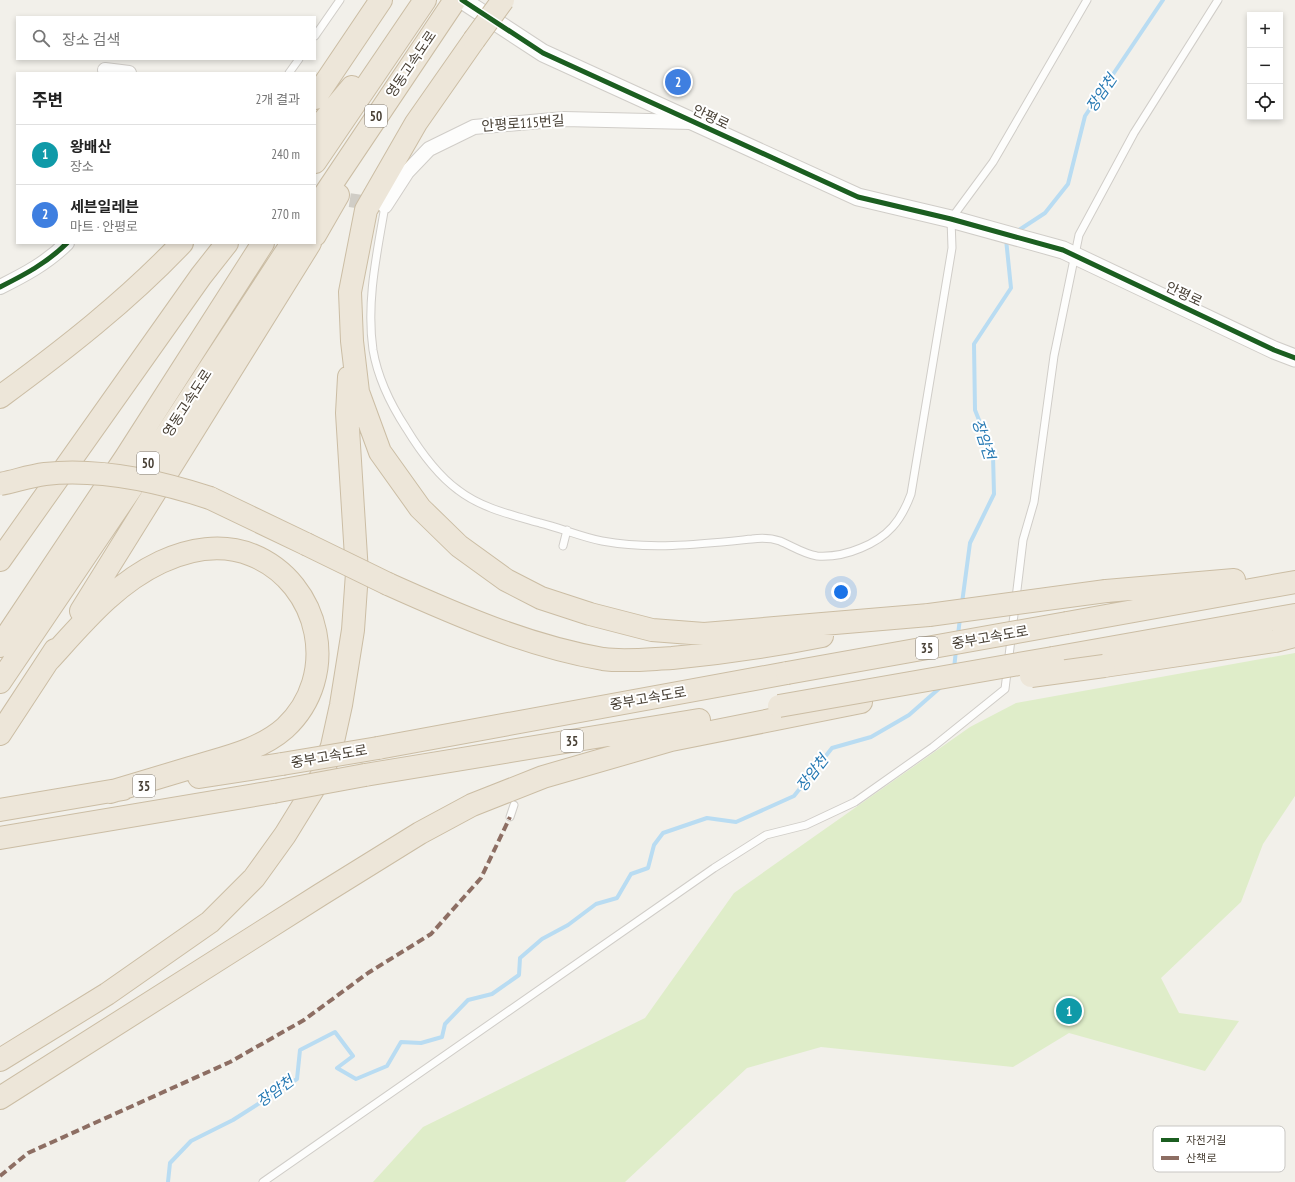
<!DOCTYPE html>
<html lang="ko">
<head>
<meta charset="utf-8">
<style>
	body { margin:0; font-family:"PT Sans Narrow","Noto Sans KR",sans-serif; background:#f6f6f6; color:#222 }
	.controls { position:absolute; right:12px; top:12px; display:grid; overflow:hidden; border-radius:0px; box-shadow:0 2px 6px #0003 }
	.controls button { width:36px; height:36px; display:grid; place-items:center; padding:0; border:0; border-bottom:1px solid #e0e0e0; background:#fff; color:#222; font:20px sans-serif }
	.you { position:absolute; left:841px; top:592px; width:14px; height:14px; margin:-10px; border:3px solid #fff; border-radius:50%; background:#1a73e8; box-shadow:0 0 0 6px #1a73e833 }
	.badge { display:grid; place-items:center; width:26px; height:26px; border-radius:50%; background:#0f766e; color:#fff; font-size:13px; font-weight:700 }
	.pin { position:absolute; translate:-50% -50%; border:2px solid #fff; box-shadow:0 1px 4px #0006 }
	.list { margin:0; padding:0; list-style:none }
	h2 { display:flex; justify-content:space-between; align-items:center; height:52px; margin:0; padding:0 16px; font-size:17px }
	h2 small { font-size:13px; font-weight:400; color:#767676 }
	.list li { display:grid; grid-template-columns:26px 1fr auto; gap:12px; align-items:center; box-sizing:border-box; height:60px; padding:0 16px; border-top:1px solid #e0e0e0 }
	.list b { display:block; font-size:15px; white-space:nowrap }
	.list p { margin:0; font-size:13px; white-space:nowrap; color:#767676 }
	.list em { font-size:13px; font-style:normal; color:#767676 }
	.icon { flex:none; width:22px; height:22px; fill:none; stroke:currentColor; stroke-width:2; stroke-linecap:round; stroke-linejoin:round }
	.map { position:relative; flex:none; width:1295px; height:1182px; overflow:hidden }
	.search { position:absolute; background:#fff; box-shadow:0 2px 6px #0003; left:16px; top:16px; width:300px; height:44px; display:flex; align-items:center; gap:10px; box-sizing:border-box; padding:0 14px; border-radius:0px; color:#767676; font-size:15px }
	.panel { position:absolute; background:#fff; box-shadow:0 2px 6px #0003; left:16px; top:72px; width:300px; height:172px; border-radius:0px }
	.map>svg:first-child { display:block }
	.green { fill:#dfedc9 }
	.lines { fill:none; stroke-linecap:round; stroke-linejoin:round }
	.stream { stroke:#b9dcf2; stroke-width:4 }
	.minor-tunnel { stroke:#d0cdc6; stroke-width:14; stroke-dasharray:14 7; stroke-linecap:butt }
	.service-casing { stroke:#d0cdc8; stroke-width:9 }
	.minor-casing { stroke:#d0cdc8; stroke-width:16 }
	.tertiary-casing { stroke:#d0cdc8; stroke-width:19 }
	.motorway-casing { stroke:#cbbda4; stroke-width:24 }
	.service { stroke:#fdfdfc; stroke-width:7 }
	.minor { stroke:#fdfdfc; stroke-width:14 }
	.tertiary { stroke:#fdfdfc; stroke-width:17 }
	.motorway { stroke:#ede6d9; stroke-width:22 }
	.motorway-bridge-casing { stroke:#cbbda4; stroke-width:24; stroke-linecap:butt }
	.motorway-bridge { stroke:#ede6d9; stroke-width:22 }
	.quiet { stroke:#8d6e63; stroke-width:4; stroke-dasharray:8 4; stroke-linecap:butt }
	.cycleway-casing { stroke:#fff; stroke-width:8 }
	.cycleway { stroke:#1b5e20; stroke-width:5 }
	.labels { text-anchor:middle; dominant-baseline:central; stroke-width:4; stroke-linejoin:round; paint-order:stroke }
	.shield { fill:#fff; stroke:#807a72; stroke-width:1 }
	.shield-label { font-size:13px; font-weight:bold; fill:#494136 }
	.street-label { font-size:14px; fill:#494136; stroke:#fff }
	.water-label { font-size:15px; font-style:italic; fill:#2679b3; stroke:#fff }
	.key { fill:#fff; stroke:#c8c6c3; stroke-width:1 }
	.key-label { font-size:11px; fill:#494136 }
</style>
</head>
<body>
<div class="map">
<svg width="1295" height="1182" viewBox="0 0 1295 1182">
	<rect width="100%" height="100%" fill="#f2f0ea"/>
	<path class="green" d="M 1295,653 L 1295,796 L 1263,844 L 1241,902 L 1161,978 L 1179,1013 L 1239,1021 L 1205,1071 L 1069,1033 L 1013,1067 L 821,1047 L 747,1068 L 625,1182 L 373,1182 L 423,1127 L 645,1018 L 734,893 L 970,727 L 1016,703 Z"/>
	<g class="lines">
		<path class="stream" d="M 1016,232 L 1045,213 L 1068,184 L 1085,116 L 1163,0
			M 962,603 L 970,543 L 994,494 L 993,455 L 975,410 L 974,344 L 1011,288 L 1006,239
			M 958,635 L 960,618
			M 954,669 L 956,650
			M 168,1182 L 170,1163 L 191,1141 L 233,1120 L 297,1079 L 300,1050 L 335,1032 L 353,1056 L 337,1068 L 356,1079 L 387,1066 L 401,1042 L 421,1043 L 442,1037 L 445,1024 L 468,1000 L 492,994 L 519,975 L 520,958 L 542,939 L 568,925 L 596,904 L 617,898 L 631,874 L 648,868 L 654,845 L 663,833 L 707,818 L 736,822 L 794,796 L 832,748 L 871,737 L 909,715 L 942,686"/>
		<path class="minor-tunnel" d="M 329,197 L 376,204"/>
		<g class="service-casing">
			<path id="service" d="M 315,36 L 340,0
				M 289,73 L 299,59
				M 385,206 C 377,253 366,302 373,350 C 378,379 391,405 406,428 C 420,451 436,474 458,490 C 481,508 512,515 540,523 C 561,528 581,537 602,541 C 651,550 702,544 752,539 C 760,538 771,538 780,541 C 792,546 804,554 817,556 C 832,557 847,554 861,548 C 888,537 901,521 911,494 L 952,248 L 951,219 L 993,162 L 1087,0
				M 563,546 L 567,530
				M 510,817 L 514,805
				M 263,1182 L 714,868 L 766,835 L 806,825 L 855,802 L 933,747 L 1005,689 L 1023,540 L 1034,502 L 1054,356 L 1079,235 L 1134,133 L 1218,0"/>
		</g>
		<g class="minor-casing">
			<path id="minor" d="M 105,70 L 129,73
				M 385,206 L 407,172 L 429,149 L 474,127 L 564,119 L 691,122
				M 0,287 C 24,275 47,263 67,243"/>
		</g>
		<g class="tertiary-casing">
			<path id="tertiary" d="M 462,0 L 543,53 L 858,197 L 951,219 L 1063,250 L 1274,350 L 1295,358"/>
		</g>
		<g class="motorway-casing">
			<path id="motorway" d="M 474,40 L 416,123 L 366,210 L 350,292 L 352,341 L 358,392 L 380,452 L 420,508 L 459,546 L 506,580 L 541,598 L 590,614 L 652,630 L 704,634 L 929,615
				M 315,98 L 381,0
				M 315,131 L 352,87
				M 315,162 L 425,0
				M 315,209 L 455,0
				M 315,235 L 338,195
				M 0,397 C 64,350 127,301 182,243
				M 210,498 L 306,544
				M 0,560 L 201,276 L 227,243
				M 388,584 C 457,615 528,646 603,659 C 625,662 650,659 672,658 C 723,653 772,646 822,636
				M 1106,591 L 1234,580
				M 81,611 L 310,243
				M 1067,623 L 1295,582
				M 0,646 L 126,457 L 263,243
				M 1053,658 L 1295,615
				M 48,661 C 82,624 114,584 161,562 C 189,549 222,543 252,555 C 321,583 341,676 285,728 C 259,751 222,758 190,768 C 163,776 136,784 110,792
				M 1104,666 L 1275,641 L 1295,636
				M 0,682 L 140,475 L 292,243
				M 0,734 L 55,650
				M 378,748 L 787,673
				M 365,775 L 699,720
				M 199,777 L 282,764
				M 0,810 L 123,789
				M 0,838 L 273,792
				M 0,1060 L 107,994 L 210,922 L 254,878 L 285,835 L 322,775 L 332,746 L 341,705 L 353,630 L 357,573 L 347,413 L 349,377
				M 0,1098 L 320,895 L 420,833 L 472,805 L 543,777 L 671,740 L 861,702"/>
		</g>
		<use href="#service" class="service"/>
		<use href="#minor" class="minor"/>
		<use href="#tertiary" class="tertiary"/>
		<use href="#motorway" class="motorway"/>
		<g class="motorway-bridge-casing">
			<path id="motorway-bridge" d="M 474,40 L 503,0
				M 0,484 C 15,481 30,476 45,474 C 100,468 158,481 210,498
				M 306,544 L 388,584
				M 929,615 L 1106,591
				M 787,673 L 1067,623
				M 1031,676 L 1104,666
				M 779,706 L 1053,658
				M 282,764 L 378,748
				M 273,792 L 365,775"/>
		</g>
		<use href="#motorway-bridge" class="motorway-bridge"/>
		<path class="quiet" d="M 0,1176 L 28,1153 L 230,1062 L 304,1020 L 368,973 L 431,934 L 481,878 L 510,817"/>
		<g class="cycleway-casing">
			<path id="cycleway" d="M 462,0 L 543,53 L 858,197 L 951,219 L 1063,250 L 1274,350 L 1295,358
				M 0,287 C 24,275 47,263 67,243"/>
		</g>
		<use href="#cycleway" class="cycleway"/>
	</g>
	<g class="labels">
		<g class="shield">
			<rect x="365" y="105" width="22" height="22" rx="3"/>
			<rect x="137" y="452" width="22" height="22" rx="3"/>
			<rect x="916" y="637" width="22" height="22" rx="3"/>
			<rect x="561" y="730" width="22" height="22" rx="3"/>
			<rect x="133" y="775" width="22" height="22" rx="3"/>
		</g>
		<g class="shield-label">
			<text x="376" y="116">50</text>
			<text x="148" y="463">50</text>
			<text x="927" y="648">35</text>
			<text x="572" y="741">35</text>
			<text x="144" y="786">35</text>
		</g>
		<g class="street-label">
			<text transform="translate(411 64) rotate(-56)">영동고속도로</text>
			<text transform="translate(711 117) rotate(25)">안평로</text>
			<text transform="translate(523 123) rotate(-4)">안평로115번길</text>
			<text transform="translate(1184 294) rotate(25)">안평로</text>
			<text transform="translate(187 403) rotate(-57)">영동고속도로</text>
			<text transform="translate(990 637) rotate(-10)">중부고속도로</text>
			<text transform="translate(648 698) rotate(-10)">중부고속도로</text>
			<text transform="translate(329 756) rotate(-10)">중부고속도로</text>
		</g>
		<g class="water-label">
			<text transform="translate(1101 93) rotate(-56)">장암천</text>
			<text transform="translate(984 439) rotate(72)">장암천</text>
			<text transform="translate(812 773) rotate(-52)">장암천</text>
			<text transform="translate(275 1091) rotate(-36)">장암천</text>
		</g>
	</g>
	<rect x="1153" y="1126" width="132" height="46" rx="6" class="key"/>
	<rect x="1161" y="1138" width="18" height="4" fill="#1b5e20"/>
	<rect x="1161" y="1156" width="18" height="4" fill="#8d6e63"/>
	<g class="key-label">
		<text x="1186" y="1144">자전거길</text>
		<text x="1186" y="1162">산책로</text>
	</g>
</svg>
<div class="controls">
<button>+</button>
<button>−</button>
<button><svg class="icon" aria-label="locate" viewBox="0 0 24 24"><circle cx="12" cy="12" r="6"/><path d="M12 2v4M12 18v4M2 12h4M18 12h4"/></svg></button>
</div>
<div class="you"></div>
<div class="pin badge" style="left:1069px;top:1011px;background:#0f9aa8">1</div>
<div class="pin badge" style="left:678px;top:82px;background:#3f7fe0">2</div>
<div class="search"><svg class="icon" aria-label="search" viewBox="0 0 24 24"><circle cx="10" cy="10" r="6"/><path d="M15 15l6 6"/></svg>장소 검색</div>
<section class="panel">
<h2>주변<small>2개 결과</small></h2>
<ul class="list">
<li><span class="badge" style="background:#0f9aa8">1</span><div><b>왕배산</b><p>장소</p></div><em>240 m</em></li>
<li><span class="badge" style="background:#3f7fe0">2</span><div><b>세븐일레븐</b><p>마트 · 안평로</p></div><em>270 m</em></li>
</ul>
</section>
</div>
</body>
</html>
